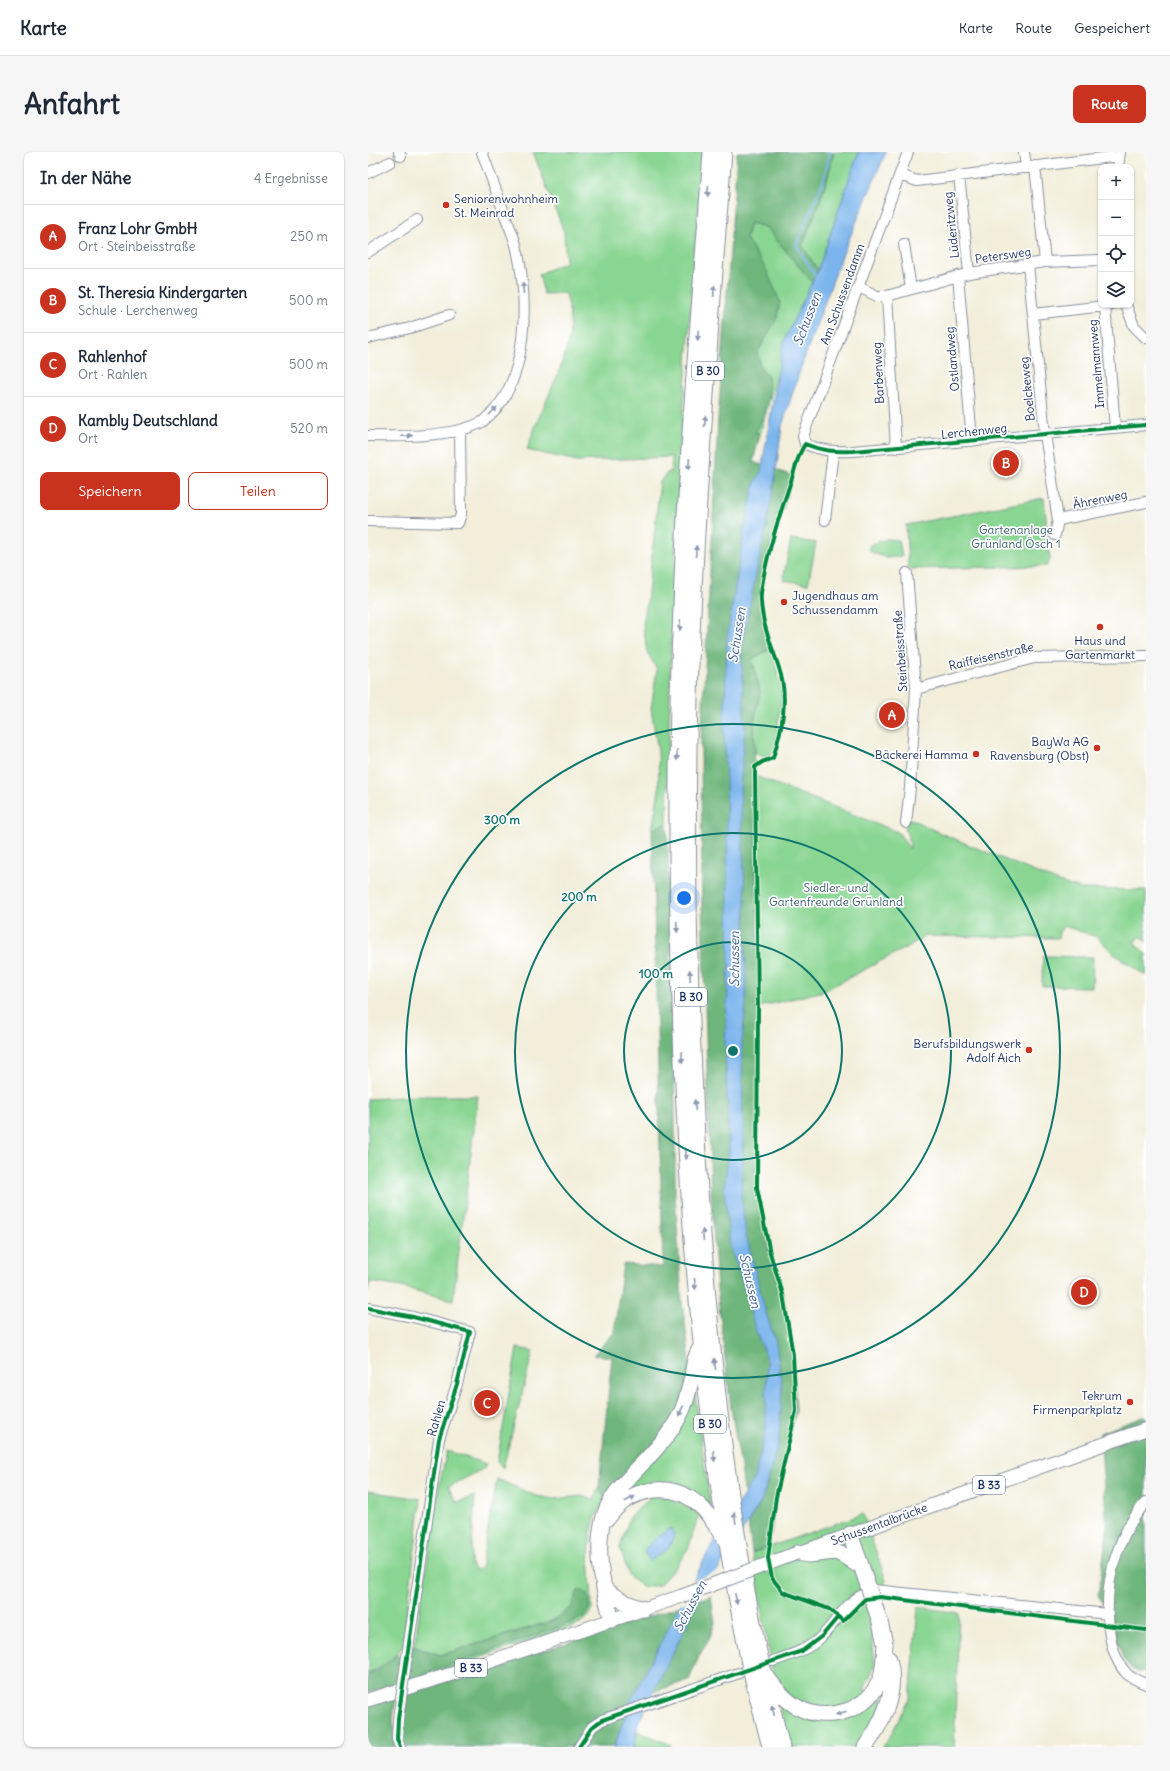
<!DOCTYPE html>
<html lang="de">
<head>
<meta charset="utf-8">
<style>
	body { margin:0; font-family:Delius,sans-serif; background:#f6f6f7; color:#1f2937 }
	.controls { position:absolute; right:12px; top:12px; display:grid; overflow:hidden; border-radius:8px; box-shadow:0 1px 3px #0004 }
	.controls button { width:36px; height:36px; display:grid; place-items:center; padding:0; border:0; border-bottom:1px solid #e0e1e3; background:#fff; color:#1f2937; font:20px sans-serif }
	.you { position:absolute; left:316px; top:746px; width:14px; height:14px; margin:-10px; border:3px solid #fff; border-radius:50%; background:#1a73e8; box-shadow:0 0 0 6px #1a73e833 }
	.badge { display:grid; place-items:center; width:26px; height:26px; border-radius:50%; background:#c8321e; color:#fff; font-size:13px; font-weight:700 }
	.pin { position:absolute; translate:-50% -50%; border:2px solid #fff; box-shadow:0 1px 4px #0006 }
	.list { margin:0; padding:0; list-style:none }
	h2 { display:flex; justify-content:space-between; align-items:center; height:52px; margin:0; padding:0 16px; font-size:17px }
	h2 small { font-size:13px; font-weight:400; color:#747a83 }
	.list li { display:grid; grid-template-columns:26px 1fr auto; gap:12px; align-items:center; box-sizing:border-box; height:64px; padding:0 16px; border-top:1px solid #e0e1e3 }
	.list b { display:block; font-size:15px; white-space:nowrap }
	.list p { margin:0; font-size:13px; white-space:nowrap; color:#747a83 }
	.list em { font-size:13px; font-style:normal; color:#747a83 }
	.actions { display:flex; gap:8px; padding:12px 16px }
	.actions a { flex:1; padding:9px 0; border:1px solid #c8321e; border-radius:8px; text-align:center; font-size:14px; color:#c8321e }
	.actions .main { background:#c8321e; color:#fff }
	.icon { flex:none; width:22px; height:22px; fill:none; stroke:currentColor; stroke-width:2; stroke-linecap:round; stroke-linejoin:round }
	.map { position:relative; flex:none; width:778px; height:1595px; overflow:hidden; border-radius:8px }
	header { display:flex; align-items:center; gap:24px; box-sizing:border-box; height:56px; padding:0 20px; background:#fff; border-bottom:1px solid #e0e1e3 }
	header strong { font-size:19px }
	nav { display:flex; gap:22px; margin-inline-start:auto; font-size:14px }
	.intro { display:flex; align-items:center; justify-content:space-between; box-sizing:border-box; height:96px; padding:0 24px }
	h1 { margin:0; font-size:28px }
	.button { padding:10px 18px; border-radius:8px; background:#c8321e; color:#fff; font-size:14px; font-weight:700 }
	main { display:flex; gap:24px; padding:0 24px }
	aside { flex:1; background:#fff; border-radius:8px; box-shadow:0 1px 3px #0004 }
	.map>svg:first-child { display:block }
	.green { fill:#89d592; stroke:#528278 }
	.forest { fill:#6eb67c; stroke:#44726d }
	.water { fill:#7cb5ed; stroke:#4c72a6 }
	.pier { fill:#f2eeda }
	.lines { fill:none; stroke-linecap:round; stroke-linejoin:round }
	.stream { stroke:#7cb5ed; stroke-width:2 }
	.minor-casing { stroke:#868e9c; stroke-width:12 }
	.major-casing { stroke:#868e9c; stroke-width:15 }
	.highway-casing { stroke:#868e9c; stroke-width:17 }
	.minor { stroke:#fff; stroke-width:10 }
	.major { stroke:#fff; stroke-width:13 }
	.highway { stroke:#fff; stroke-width:15 }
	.minor-bridge-casing { stroke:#868e9c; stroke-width:12; stroke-linecap:butt }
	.major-bridge-casing { stroke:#868e9c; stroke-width:15; stroke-linecap:butt }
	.highway-bridge-casing { stroke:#868e9c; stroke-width:17; stroke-linecap:butt }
	.minor-bridge { stroke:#fff; stroke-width:10 }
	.major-bridge { stroke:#fff; stroke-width:13 }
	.highway-bridge { stroke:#fff; stroke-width:15 }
	.cycleway-casing { stroke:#fff; stroke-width:6 }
	.cycleway { stroke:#00873e; stroke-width:4 }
	.oneway { fill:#8d97ae }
	.ring { fill:none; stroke:#0f766e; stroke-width:2 }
	.poi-dot { fill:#c8321e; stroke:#fff; stroke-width:1.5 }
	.labels { text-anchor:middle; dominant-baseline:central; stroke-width:3.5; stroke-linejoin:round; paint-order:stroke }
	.shield { fill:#fff; stroke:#5f6d8e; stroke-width:1 }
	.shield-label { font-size:11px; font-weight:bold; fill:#1b2f5e }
	.poi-label { font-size:12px; fill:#1b2f5e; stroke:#fff; text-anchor:end }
	.street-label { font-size:12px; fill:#1b2f5e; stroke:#fff }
	.park-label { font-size:12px; fill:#3c616e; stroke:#fff }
	.water-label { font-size:13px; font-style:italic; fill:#3d5e90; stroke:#fff }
	.centre { fill:#0f766e; stroke:#fff; stroke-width:2 }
	.ring-label { font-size:12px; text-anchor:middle; font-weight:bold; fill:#0f766e; stroke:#fff; stroke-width:3.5; stroke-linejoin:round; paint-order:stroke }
</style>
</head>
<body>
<header>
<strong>Karte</strong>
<nav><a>Karte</a><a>Route</a><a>Gespeichert</a></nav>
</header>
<div class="intro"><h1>Anfahrt</h1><a class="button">Route</a></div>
<main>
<aside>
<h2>In der Nähe<small>4 Ergebnisse</small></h2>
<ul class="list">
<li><span class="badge">A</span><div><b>Franz Lohr GmbH</b><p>Ort · Steinbeisstraße</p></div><em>250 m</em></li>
<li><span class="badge">B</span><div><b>St. Theresia Kindergarten</b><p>Schule · Lerchenweg</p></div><em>500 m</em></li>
<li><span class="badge">C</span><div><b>Rahlenhof</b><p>Ort · Rahlen</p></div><em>500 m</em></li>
<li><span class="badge">D</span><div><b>Kambly Deutschland</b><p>Ort</p></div><em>520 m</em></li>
</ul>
<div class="actions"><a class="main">Speichern</a><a>Teilen</a></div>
</aside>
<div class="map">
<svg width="778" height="1595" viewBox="0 0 778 1595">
	<rect width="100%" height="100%" fill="#fff"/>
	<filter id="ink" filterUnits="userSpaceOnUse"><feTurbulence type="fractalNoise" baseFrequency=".025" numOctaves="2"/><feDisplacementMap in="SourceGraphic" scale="8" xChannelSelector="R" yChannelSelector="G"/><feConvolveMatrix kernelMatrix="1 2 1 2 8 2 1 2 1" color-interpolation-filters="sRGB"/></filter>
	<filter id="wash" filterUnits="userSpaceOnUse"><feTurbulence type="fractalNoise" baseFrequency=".012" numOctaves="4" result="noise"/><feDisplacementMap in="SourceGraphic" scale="16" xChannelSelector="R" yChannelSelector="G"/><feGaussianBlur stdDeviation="0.9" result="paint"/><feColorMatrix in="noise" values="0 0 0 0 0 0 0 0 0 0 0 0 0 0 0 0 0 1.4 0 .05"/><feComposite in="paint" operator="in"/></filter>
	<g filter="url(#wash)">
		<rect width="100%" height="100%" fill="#f2eeda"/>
		<path class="green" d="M 165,0 L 334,0 L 312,307 L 303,490 L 299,671 L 284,678 L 291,638 L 290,599 L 283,557 L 289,517 L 279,500 L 275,472 L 279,450 L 292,330 L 300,320 L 303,319 L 304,305 L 209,309 L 159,298 C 171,257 196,221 202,178 C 203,167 200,152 198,141 L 176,142 L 171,122 L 198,110 L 196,80 Z
			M 466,0 L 491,0 L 487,10 L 450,118 L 434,94 C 447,63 459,32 466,0 Z
			M 382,71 L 398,75 L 444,130 L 424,172 L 392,282 L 386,280 L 393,270 L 400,224 L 393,216 L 389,201 L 409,166 L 378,87 Z
			M 676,346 L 682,408 L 679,414 L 540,417 L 538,373 Z
			M 423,387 L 448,391 L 440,432 L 415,428 Z
			M 518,387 L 531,388 L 534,404 L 519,406 L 503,400 L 501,396 L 502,393 Z
			M 402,497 L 409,518 L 414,543 L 407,596 L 402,603 L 394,604 L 387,601 L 386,570 L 392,540 L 384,507 Z
			M 387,624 L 530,680 L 542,697 L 542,690 L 537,677 L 541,666 L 570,680 L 691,730 L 713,737 L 778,738 L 778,790 L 773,784 L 766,790 L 778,802 L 778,824 L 746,802 L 729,785 L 696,774 L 691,780 L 690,786 L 557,784 L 543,793 L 456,839 L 390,855 Z
			M 675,804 L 725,805 L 724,835 L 674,834 Z
			M 49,944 L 110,944 L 85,1148 L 33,1135 L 2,1130 L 0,1138 L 0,947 Z
			M 149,1196 L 165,1199 L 135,1316 L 129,1310 Z
			M 324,1223 L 344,1367 L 306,1339 L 240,1352 Z
			M 79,1299 L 119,1312 L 115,1317 L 80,1335 L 89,1350 L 107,1344 L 103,1413 L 107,1418 L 113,1416 L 129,1327 L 168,1344 L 187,1347 L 213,1344 L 226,1348 L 231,1334 L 238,1348 C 234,1355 228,1362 226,1370 C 217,1398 224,1428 224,1457 L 221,1464 L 212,1472 L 39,1531 L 39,1528 L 168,1482 L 187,1477 L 217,1463 L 211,1437 L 203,1456 L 184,1469 L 73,1503 L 46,1495 L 71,1334 Z
			M 0,1339 L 53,1347 L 35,1493 C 27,1506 14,1516 0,1522 Z
			M 279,1343 L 315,1347 L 336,1367 L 330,1364 L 321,1395 L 307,1416 L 291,1433 L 276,1435 L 261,1424 L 252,1395 L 262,1364 L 282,1346 Z
			M 495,1362 L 518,1429 L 502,1470 L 507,1512 L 496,1538 L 515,1545 L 513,1557 L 490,1595 L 423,1595 L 409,1544 L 384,1401 Z
			M 550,1455 L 591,1461 L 586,1595 L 514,1595 L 520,1588 L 542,1547 Z
			M 269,1579 L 302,1592 L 303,1595 L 266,1595 Z"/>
		<path class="forest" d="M 369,0 L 466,0 C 459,32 447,63 434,93 L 450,118 L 444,130 L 398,75 L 382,71 L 378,86 L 398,117 L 412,150 L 409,166 L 389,201 L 393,216 L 400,224 L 401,240 L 393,270 L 387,280 L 392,282 L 385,310 L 425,324 L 397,416 L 392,448 L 395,468 L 403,496 L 384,507 L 392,540 L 386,570 L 390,855 L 389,1036 L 402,1101 L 415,1142 L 425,1203 L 428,1259 L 408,1345 L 401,1395 L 384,1401 L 373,1315 L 363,1257 L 349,1137 L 343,1040 L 334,756 L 333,591 L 350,268 Z
			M 299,671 L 307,955 L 307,1044 L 314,1150 L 324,1223 L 318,1248 L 240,1352 L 231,1334 L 244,1205 L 225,1203 L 246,1181 L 255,1112 L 295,1115 L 284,678 Z
			M 778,1264 L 778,1519 L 770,1520 L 763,1516 L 755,1507 L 744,1468 L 730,1443 L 739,1380 L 732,1281 Z
			M 211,1437 L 220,1442 C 224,1458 220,1462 206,1470 L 39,1528 L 43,1494 L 73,1503 L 184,1469 L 203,1456 Z
			M 343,1444 L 347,1471 L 341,1488 L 332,1502 L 321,1528 L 282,1541 L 249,1585 L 246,1595 L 0,1595 L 0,1553 L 28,1544 L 25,1566 L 26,1590 L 34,1589 L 39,1542 L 104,1522 Z
			M 29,1502 L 33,1506 L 30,1532 L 0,1541 L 0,1522 L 9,1519 Z"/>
		<path class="water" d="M 491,0 L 518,0 L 473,106 L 433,215 L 414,274 L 405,340 L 373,496 L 377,576 L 372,637 L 377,740 L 378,851 L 374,891 L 375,1005 L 373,1042 L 378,1083 L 397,1158 L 408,1191 L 414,1236 L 411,1289 L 394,1348 L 331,1448 L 270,1571 L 266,1595 L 246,1595 L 263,1548 L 308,1461 L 345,1391 L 386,1327 L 398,1278 L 399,1209 L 387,1177 L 375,1131 L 362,1094 L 356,1037 L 361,997 L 357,889 L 361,811 L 358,628 L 356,578 L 359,486 L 376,380 L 387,330 L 393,320 L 414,197 L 417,187 L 450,118 L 487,10 Z
			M 302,1376 L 306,1382 L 301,1396 L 282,1409 L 277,1401 L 277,1397 L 293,1382 L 298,1381 Z"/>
		<path class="pier" d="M 351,1419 L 336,1444 L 310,1453 L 322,1430 Z"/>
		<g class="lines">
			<path class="stream" d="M 448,125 L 428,93 L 456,27 L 462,0"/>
		</g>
	</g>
	<g filter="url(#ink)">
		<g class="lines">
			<g class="minor-casing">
				<path id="minor" d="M 31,0 L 33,4
					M 540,0 L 435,284 L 437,292 C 454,299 467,300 485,299 L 778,273
					M 656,0 L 658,15
					M 667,14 L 677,110
					M 750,15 L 752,0
					M 0,21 L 22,10
					M 532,23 L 549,29 L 751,4
					M 591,23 L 601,121
					M 536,92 L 543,137
					M 0,100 L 49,68
					M 660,113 L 677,282 L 690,368 L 687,383
					M 590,124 L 604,289
					M 491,135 L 509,144 L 519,144 L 601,121 L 677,110 L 733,108
					M 519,144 L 528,296
					M 744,153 L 737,154 L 747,276
					M 758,153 L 766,174 L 778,186
					M 665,162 L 737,154
					M 0,186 L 42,176 L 81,163
					M 0,284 C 31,285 86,285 114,270 C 117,268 120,264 123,262 C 161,225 160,146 149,97 C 147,87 142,76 138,66 C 130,44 122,22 114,0
					M 457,368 L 465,300
					M 690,368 L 778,350
					M 0,369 L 90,371 L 93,362 L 92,278
					M 548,537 L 666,506 L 778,504
					M 538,671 L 542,636 L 548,537 L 539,421
					M 0,1156 L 45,1165 L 102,1180 L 89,1232 L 71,1287 L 38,1511
					M 778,1350 C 765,1365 754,1385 748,1404 C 737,1436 734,1495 759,1522 C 765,1527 771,1529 778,1532
					M 405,1509 C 422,1503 441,1498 454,1484 C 473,1465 479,1446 506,1438 L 740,1462
					M 30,1567 L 29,1587 L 32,1595
					M 211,1595 L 224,1575 L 234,1568 L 371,1521"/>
			</g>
			<g class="major-casing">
				<path id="major" d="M 431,1401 L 778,1277
					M 0,1548 L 103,1516 L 314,1444"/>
			</g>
			<g class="highway-casing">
				<path id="highway" d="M 343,0 C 332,151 318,303 313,455 C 307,596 308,738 313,880 C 320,1090 338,1299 380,1506
					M 356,0 C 345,146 333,292 326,438 C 318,599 319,761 326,922 C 334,1116 351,1310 391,1500
					M 240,1366 C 260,1336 303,1327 331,1353 C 341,1361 348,1374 355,1385
					M 482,1382 L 494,1416
					M 429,1401 L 440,1403 L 467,1400 L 475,1403 L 494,1416
					M 236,1437 C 249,1447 260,1453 276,1457
					M 244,1468 C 232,1427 221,1371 251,1337 C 271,1313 296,1293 311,1265 C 318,1252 321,1238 324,1224 C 326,1213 325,1209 331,1198
					M 396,1521 C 405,1533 416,1548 431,1556 C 460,1571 501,1559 513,1525 C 516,1515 516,1503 517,1492
					M 397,1526 L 414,1595
					M 385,1528 L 402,1595
					M 497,1595 C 516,1569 530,1539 521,1507"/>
			</g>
			<use href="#minor" class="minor"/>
			<use href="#major" class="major"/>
			<use href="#highway" class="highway"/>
			<g class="minor-bridge-casing">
				<path id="minor-bridge" d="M 30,1567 L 38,1511"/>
			</g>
			<g class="major-bridge-casing">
				<path id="major-bridge" d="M 314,1444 L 429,1401"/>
			</g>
			<g class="highway-bridge-casing">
				<path id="highway-bridge" d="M 494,1416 L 512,1470 L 517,1492
					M 391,1500 L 396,1521
					M 380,1506 L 385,1528"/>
			</g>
			<use href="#minor-bridge" class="minor-bridge"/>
			<use href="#major-bridge" class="major-bridge"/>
			<use href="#highway-bridge" class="highway-bridge"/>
			<g class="cycleway-casing">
				<path id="cycleway" d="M 778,273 L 485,299 C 467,300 454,299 437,292 C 430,302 428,314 424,326 C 413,359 401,394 395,428 C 394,435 392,442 393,449 C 394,473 404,494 411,516 C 421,546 414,577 405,606 L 394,610 L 387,615 L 387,624 L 390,855 L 389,1036 L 402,1101 L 415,1142 L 425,1203 L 428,1259 L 408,1345 L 400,1406 L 404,1426 L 415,1440 L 461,1457 L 475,1469 L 497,1447 L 512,1445 L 778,1478
					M 0,1156 L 45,1165 L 102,1180 L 89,1232 L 71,1287 L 30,1567 L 29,1587 L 32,1595
					M 211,1595 L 224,1575 L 234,1568 L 434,1499 L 454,1484 L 470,1465"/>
			</g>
			<use href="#cycleway" class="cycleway"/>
		</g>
		<defs><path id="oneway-solid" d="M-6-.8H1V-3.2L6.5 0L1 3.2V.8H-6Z"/></defs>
		<g class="oneway">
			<use href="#oneway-solid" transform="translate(340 39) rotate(94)"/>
			<use href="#oneway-solid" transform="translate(155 136) rotate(-96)"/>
			<use href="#oneway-solid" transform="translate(346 139) rotate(-86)"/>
			<use href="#oneway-solid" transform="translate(330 183) rotate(94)"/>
			<use href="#oneway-solid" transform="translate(125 259) rotate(-45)"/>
			<use href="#oneway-solid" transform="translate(337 269) rotate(-86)"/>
			<use href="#oneway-solid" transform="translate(39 284) rotate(-4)"/>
			<use href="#oneway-solid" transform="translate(321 312) rotate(94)"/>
			<use href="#oneway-solid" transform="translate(328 399) rotate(-86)"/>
			<use href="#oneway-solid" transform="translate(312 473) rotate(92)"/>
			<use href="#oneway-solid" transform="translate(309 603) rotate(90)"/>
			<use href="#oneway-solid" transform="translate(309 775) rotate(88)"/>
			<use href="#oneway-solid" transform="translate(322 823) rotate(-92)"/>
			<use href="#oneway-solid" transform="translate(314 905) rotate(88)"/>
			<use href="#oneway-solid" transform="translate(327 953) rotate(-93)"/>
			<use href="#oneway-solid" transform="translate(318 1002) rotate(87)"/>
			<use href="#oneway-solid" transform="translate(335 1083) rotate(-94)"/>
			<use href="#oneway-solid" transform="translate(327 1132) rotate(85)"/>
			<use href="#oneway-solid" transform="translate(347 1212) rotate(-96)"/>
			<use href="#oneway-solid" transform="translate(313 1259) rotate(114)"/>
			<use href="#oneway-solid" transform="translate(346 1304) rotate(83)"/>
			<use href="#oneway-solid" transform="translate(262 1347) rotate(-28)"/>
			<use href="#oneway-solid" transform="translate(367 1366) rotate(-99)"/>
			<use href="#oneway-solid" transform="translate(368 1447) rotate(79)"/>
			<use href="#oneway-solid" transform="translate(405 1558) rotate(-104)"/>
			<use href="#oneway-solid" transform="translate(473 1561) rotate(163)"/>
		</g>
	</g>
	<g class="ring">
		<circle cx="365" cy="899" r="109"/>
		<circle cx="365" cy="899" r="218"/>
		<circle cx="365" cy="899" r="327"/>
	</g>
	<g class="poi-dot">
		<circle cx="78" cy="53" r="4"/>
		<circle cx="416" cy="450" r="4"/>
		<circle cx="732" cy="475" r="4"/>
		<circle cx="729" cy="596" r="4"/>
		<circle cx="608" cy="602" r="4"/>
		<circle cx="661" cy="898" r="4"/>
		<circle cx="762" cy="1250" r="4"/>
	</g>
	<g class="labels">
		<g class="shield">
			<rect x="324" y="210" width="32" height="18" rx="3"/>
			<rect x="307" y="836" width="32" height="18" rx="3"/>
			<rect x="326" y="1263" width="32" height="18" rx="3"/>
			<rect x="605" y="1324" width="32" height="18" rx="3"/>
			<rect x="87" y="1507" width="32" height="18" rx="3"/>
		</g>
		<g class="shield-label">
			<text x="340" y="219">B 30</text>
			<text x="323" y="845">B 30</text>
			<text x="342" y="1272">B 30</text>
			<text x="621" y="1333">B 33</text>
			<text x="103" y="1516">B 33</text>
		</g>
		<g class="poi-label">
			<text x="86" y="46" text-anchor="start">Seniorenwohnheim<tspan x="86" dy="14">St. Meinrad</tspan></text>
			<text x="424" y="443" text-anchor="start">Jugendhaus am<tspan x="424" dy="14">Schussendamm</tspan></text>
			<text x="732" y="488" text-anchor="middle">Haus und<tspan x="732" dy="14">Gartenmarkt</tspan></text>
			<text x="721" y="589">BayWa AG<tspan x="721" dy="14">Ravensburg (Obst)</tspan></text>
			<text x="600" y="602">Bäckerei Hamma</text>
			<text x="653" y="891">Berufsbildungswerk<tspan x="653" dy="14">Adolf Aich</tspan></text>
			<text x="754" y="1243">Tekrum<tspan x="754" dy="14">Firmenparkplatz</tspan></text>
		</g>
		<g class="street-label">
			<text transform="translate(583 73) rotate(-96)">Lüderitzweg</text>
			<text transform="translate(635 103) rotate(-8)">Petersweg</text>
			<text transform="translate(474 142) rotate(-70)">Am Schussendamm</text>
			<text transform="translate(584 207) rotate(-95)">Ostlandweg</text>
			<text transform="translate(728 212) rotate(-95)">Immelmannweg</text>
			<text transform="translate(510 221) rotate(-93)">Barbenweg</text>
			<text transform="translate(659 237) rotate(-96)">Boelckeweg</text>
			<text transform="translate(606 279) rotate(-6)">Lerchenweg</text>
			<text transform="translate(732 347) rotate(-11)">Ährenweg</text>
			<text transform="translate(532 499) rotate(-94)">Steinbeisstraße</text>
			<text transform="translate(623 504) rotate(-13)">Raiffeisenstraße</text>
			<text transform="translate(68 1266) rotate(-74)">Rahlen</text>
			<text transform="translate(511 1372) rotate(-20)">Schussentalbrücke</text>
		</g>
		<g class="park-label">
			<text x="648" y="377">Gartenanlage<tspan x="648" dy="14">Grünland Ösch 1</tspan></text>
			<text x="468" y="735">Siedler- und<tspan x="468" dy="14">Gartenfreunde Grünland</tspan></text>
		</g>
		<g class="water-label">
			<text transform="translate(439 167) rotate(-69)">Schussen</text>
			<text transform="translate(369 483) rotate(-81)">Schussen</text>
			<text transform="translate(366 807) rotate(-90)">Schussen</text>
			<text transform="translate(382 1129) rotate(77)">Schussen</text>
			<text transform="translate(322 1454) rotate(-62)">Schussen</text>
		</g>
	</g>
	<circle cx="365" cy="899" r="6" class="centre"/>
	<g class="ring-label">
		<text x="134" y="672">300 m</text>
		<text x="211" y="749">200 m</text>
		<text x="288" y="826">100 m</text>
	</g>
</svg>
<div class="controls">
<button>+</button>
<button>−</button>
<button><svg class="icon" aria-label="locate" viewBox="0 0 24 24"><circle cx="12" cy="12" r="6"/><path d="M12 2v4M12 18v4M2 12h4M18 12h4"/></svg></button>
<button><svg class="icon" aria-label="layers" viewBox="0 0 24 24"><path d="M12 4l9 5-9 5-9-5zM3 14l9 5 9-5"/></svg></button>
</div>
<div class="you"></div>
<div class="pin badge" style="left:524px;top:563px">A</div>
<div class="pin badge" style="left:638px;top:311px">B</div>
<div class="pin badge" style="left:119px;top:1251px">C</div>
<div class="pin badge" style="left:716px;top:1140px">D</div>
</div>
</main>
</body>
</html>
